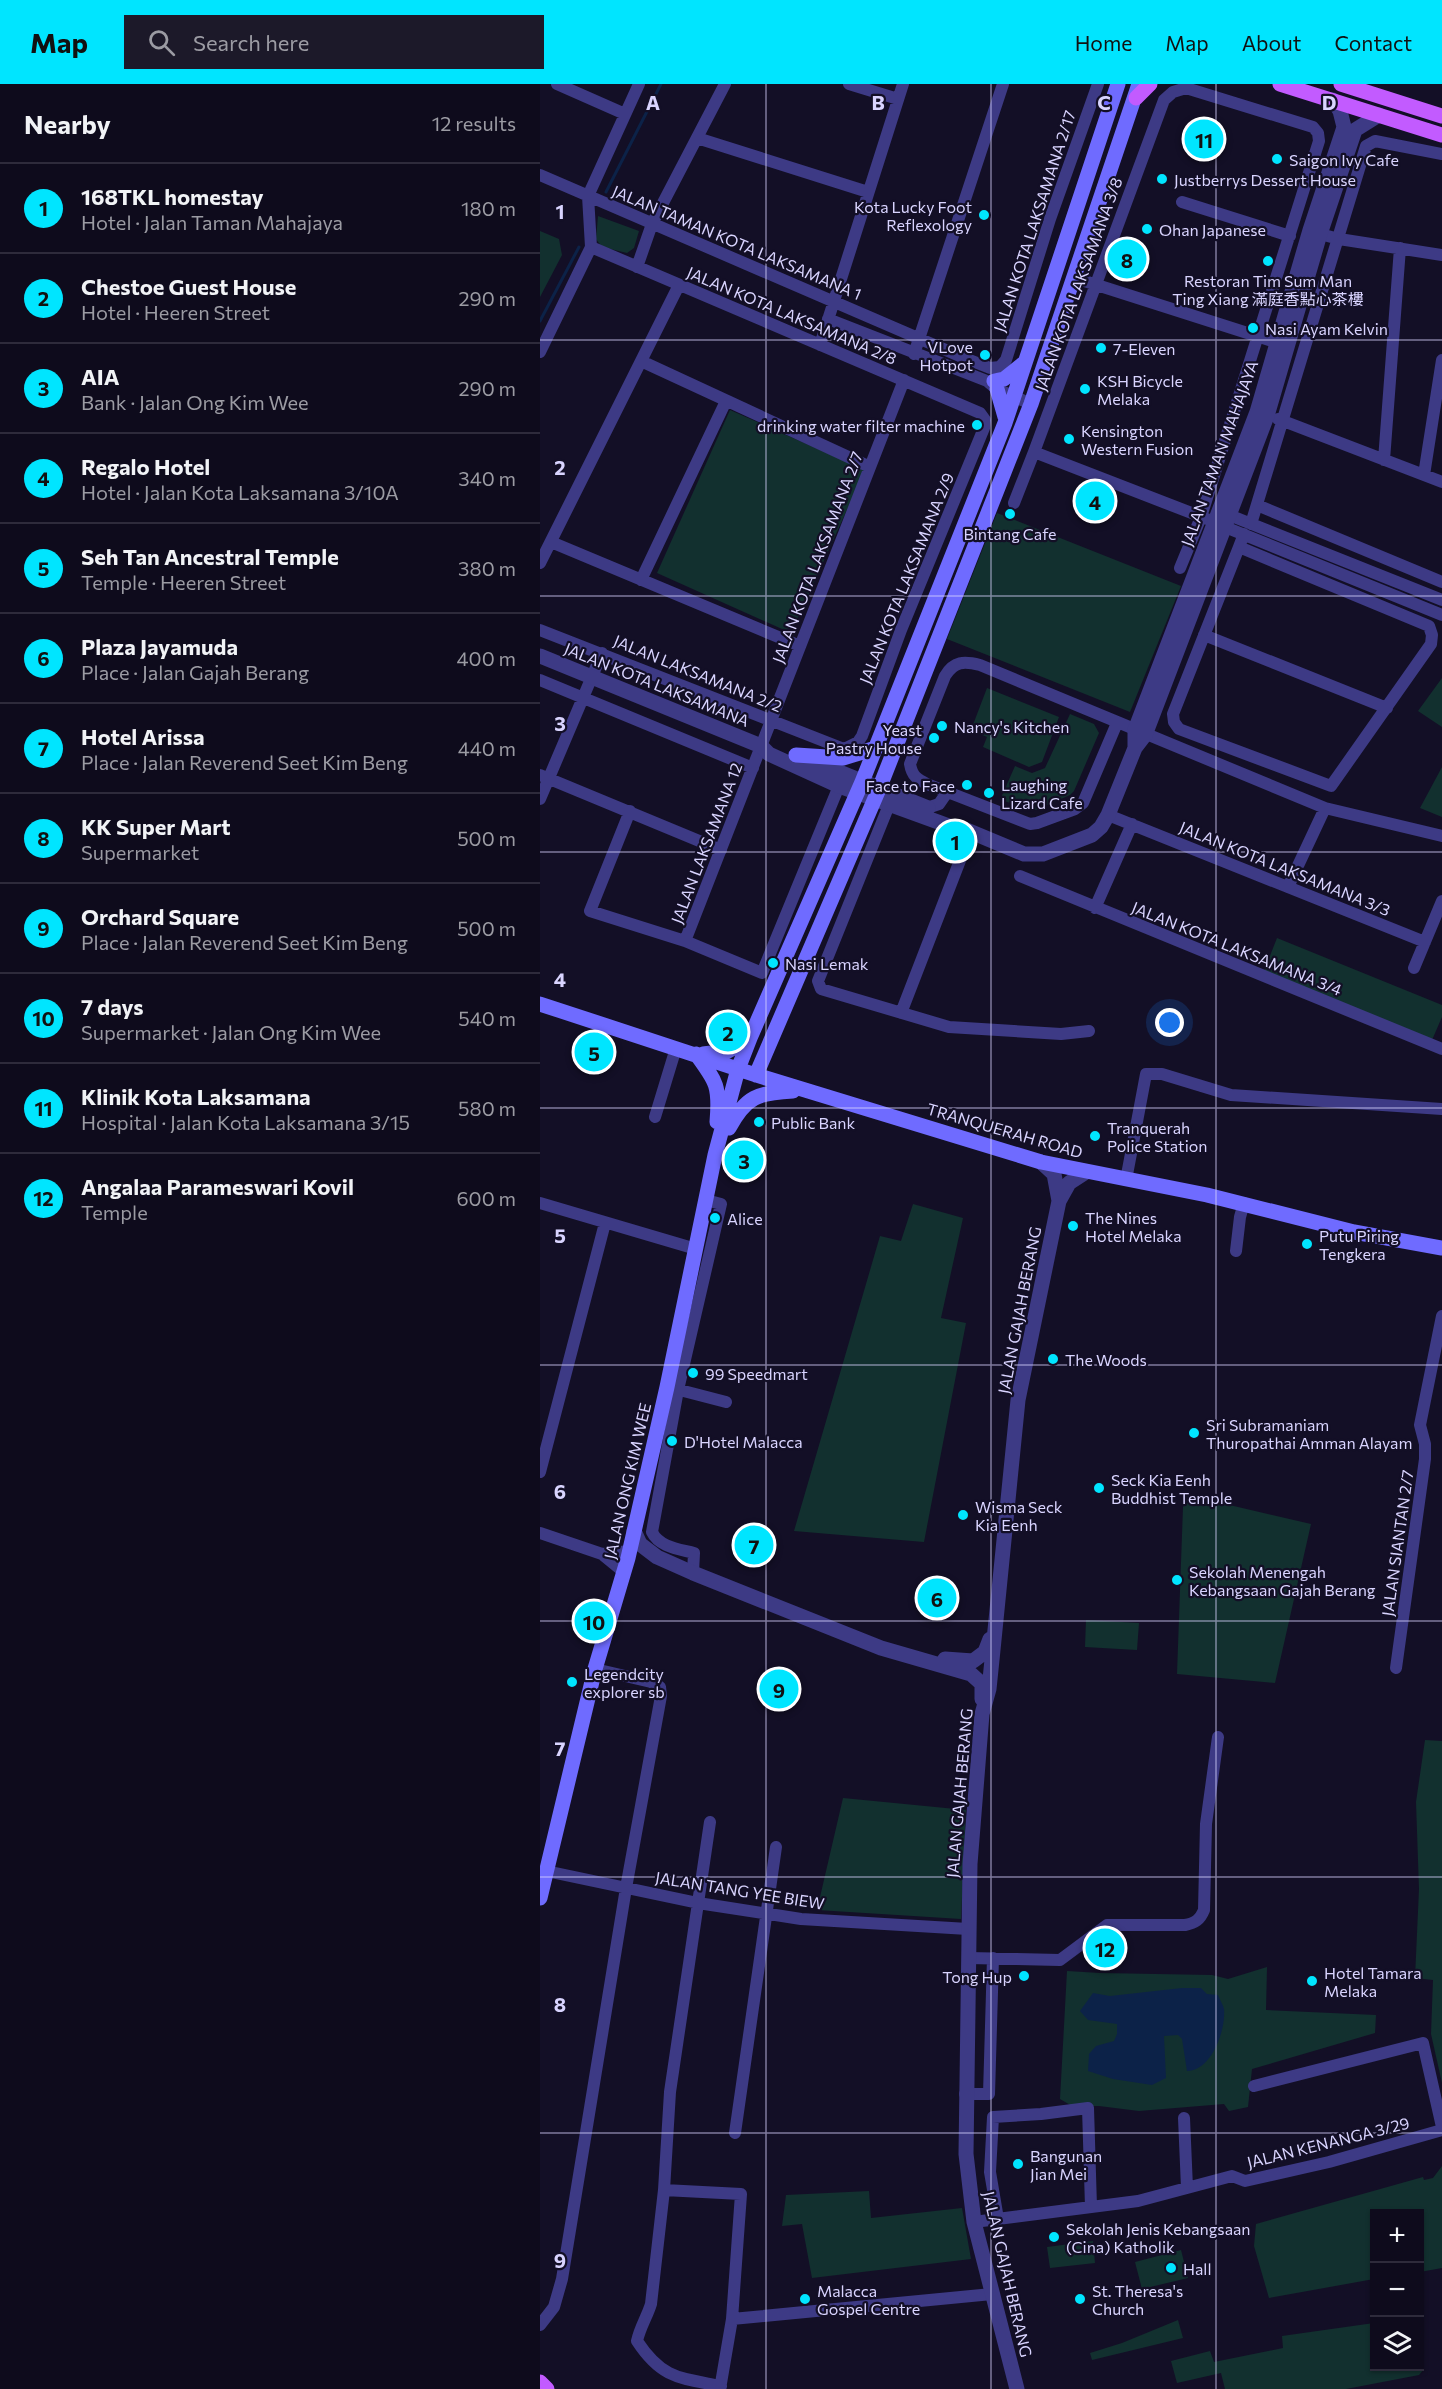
<!DOCTYPE html>
<html lang="en">
<head>
<meta charset="utf-8">
<style>
	body { margin:0; font-family:Commissioner,"Noto Sans SC",sans-serif; background:#1c1929; color:#f1f3f6 }
	.controls { position:absolute; right:18px; bottom:18px; display:grid; overflow:hidden; border-radius:0px; box-shadow:0 2px 4px #0004 }
	.controls button { width:54px; height:54px; display:grid; place-items:center; padding:0; border:0; border-bottom:2px solid #2e2b3b; background:#0e0b1c; color:#f1f3f6; font:30px sans-serif }
	.you { position:absolute; left:630px; top:939px; width:21px; height:21px; margin:-15px; border:4px solid #fff; border-radius:50%; background:#1a73e8; box-shadow:0 0 0 9px #1a73e833 }
	.badge { display:grid; place-items:center; width:39px; height:39px; border-radius:50%; background:#00e5ff; color:#111; font-size:20px; font-weight:700 }
	.pin { position:absolute; translate:-50% -50%; border:3px solid #fff; box-shadow:0 2px 6px #0006 }
	.list { margin:0; padding:0; list-style:none }
	h2 { display:flex; justify-content:space-between; align-items:center; height:78px; margin:0; padding:0 24px; font-size:26px }
	h2 small { font-size:20px; font-weight:400; color:#9b9ba3 }
	.list li { display:grid; grid-template-columns:39px 1fr auto; gap:18px; align-items:center; box-sizing:border-box; height:90px; padding:0 24px; border-top:2px solid #2e2b3b }
	.list b { display:block; font-size:22px; white-space:nowrap }
	.list p { margin:0; font-size:20px; white-space:nowrap; color:#9b9ba3 }
	.list em { font-size:20px; font-style:normal; color:#9b9ba3 }
	.icon { flex:none; width:33px; height:33px; fill:none; stroke:currentColor; stroke-width:2; stroke-linecap:round; stroke-linejoin:round }
	.map { position:relative; flex:none; width:902px; height:2305px; overflow:hidden }
	header { display:flex; align-items:center; gap:36px; box-sizing:border-box; height:84px; padding:0 30px; background:#00e5ff; color:#111 }
	header strong { font-size:28px }
	nav { display:flex; gap:33px; margin-inline-start:auto; font-size:21px }
	.search { width:420px; height:54px; background:#1c1929; display:flex; align-items:center; gap:15px; box-sizing:border-box; padding:0 21px; border-radius:0px; color:#9b9ba3; font-size:22px }
	main { display:flex }
	aside { flex:1; background:#0e0b1c }
	.map>svg:first-child { display:block }
	.green { fill:#12302f }
	.water { fill:#0c2248 }
	.lines { fill:none; stroke-linecap:round; stroke-linejoin:round }
	.stream { stroke:#0c2248; stroke-width:3 }
	.minor { stroke:#3d3a85; stroke-width:12 }
	.tertiary { stroke:#3d3a85; stroke-width:15 }
	.secondary { stroke:#6f6bff; stroke-width:15 }
	.primary { stroke:#c25bff; stroke-width:15 }
	.grid { fill:none; stroke:#d9d4ff; stroke-width:1.5; stroke-opacity:0.55 }
	.poi-dot { fill:#00e5ff; stroke:#130f26; stroke-width:2 }
	.labels { text-anchor:middle; dominant-baseline:central; stroke-width:4.5; stroke-linejoin:round; paint-order:stroke }
	.poi-label { font-size:16px; fill:#d9d4ff; stroke:#130f26; text-anchor:start }
	.street-label { font-size:16px; fill:#d9d4ff; stroke:#130f26 }
	.grid-label { font-size:20px; text-anchor:middle; font-weight:bold; fill:#d9d4ff; stroke:#130f26; stroke-width:4.5; stroke-linejoin:round; paint-order:stroke }
</style>
</head>
<body>
<header>
<strong>Map</strong>
<div class="search"><svg class="icon" aria-label="search" viewBox="0 0 24 24"><circle cx="10" cy="10" r="6"/><path d="M15 15l6 6"/></svg>Search here</div>
<nav><a>Home</a><a>Map</a><a>About</a><a>Contact</a></nav>
</header>
<main>
<aside>
<h2>Nearby<small>12 results</small></h2>
<ul class="list">
<li><span class="badge">1</span><div><b>168TKL homestay</b><p>Hotel · Jalan Taman Mahajaya</p></div><em>180 m</em></li>
<li><span class="badge">2</span><div><b>Chestoe Guest House</b><p>Hotel · Heeren Street</p></div><em>290 m</em></li>
<li><span class="badge">3</span><div><b>AIA</b><p>Bank · Jalan Ong Kim Wee</p></div><em>290 m</em></li>
<li><span class="badge">4</span><div><b>Regalo Hotel</b><p>Hotel · Jalan Kota Laksamana 3/10A</p></div><em>340 m</em></li>
<li><span class="badge">5</span><div><b>Seh Tan Ancestral Temple</b><p>Temple · Heeren Street</p></div><em>380 m</em></li>
<li><span class="badge">6</span><div><b>Plaza Jayamuda</b><p>Place · Jalan Gajah Berang</p></div><em>400 m</em></li>
<li><span class="badge">7</span><div><b>Hotel Arissa</b><p>Place · Jalan Reverend Seet Kim Beng</p></div><em>440 m</em></li>
<li><span class="badge">8</span><div><b>KK Super Mart</b><p>Supermarket</p></div><em>500 m</em></li>
<li><span class="badge">9</span><div><b>Orchard Square</b><p>Place · Jalan Reverend Seet Kim Beng</p></div><em>500 m</em></li>
<li><span class="badge">10</span><div><b>7 days</b><p>Supermarket · Jalan Ong Kim Wee</p></div><em>540 m</em></li>
<li><span class="badge">11</span><div><b>Klinik Kota Laksamana</b><p>Hospital · Jalan Kota Laksamana 3/15</p></div><em>580 m</em></li>
<li><span class="badge">12</span><div><b>Angalaa Parameswari Kovil</b><p>Temple</p></div><em>600 m</em></li>
</ul>
</aside>
<div class="map">
<svg width="902" height="2305" viewBox="0 0 902 2305">
	<rect width="100%" height="100%" fill="#130f26"/>
	<path class="green" d="M 58,132 L 99,147 L 94,164 L 87,169 L 62,163 L 56,155 Z
		M 0,147 L 19,155 L 22,171 L 0,213 Z
		M 190,326 L 325,386 L 251,549 L 117,489 Z
		M 457,429 L 641,502 L 590,628 L 407,555 Z
		M 902,594 L 902,643 L 878,627 Z
		M 447,604 L 519,633 L 502,678 L 489,683 L 443,663 L 447,653 L 431,646 Z
		M 530,630 L 554,640 L 559,649 L 534,707 L 530,711 L 496,726 L 460,716 L 475,682 L 492,689 L 505,684 Z
		M 902,683 L 902,733 L 880,724 Z
		M 737,854 L 902,921 L 902,933 L 892,956 L 724,887 Z
		M 373,1120 L 423,1134 L 401,1234 L 426,1239 L 384,1458 L 254,1447 L 340,1152 L 361,1157 Z
		M 647,1411 L 771,1440 L 735,1599 L 637,1590 L 643,1423 Z
		M 546,1536 L 599,1539 L 597,1566 L 545,1563 Z
		M 885,1656 L 902,1657 L 902,1999 L 891,1950 L 893,1896 L 875,1894 L 879,1805 L 876,1718 Z
		M 303,1714 L 426,1726 L 421,1835 L 277,1826 Z
		M 727,1883 L 726,1926 L 836,1931 L 835,1949 L 712,1985 L 708,2023 L 689,2027 L 684,2020 L 599,2027 L 559,2022 L 532,2022 L 520,2015 L 527,1887 L 560,1889 L 672,1891 L 688,1895 Z
		M 902,2082 L 902,2184 L 880,2188 L 880,2130 L 834,2130 L 834,2195 L 729,2214 L 714,2162 L 716,2140 L 883,2093 L 884,2096 L 893,2094 Z
		M 329,2107 L 331,2134 L 422,2124 L 431,2175 L 272,2194 L 262,2140 L 242,2142 L 246,2111 Z
		M 553,2157 L 555,2179 L 510,2184 L 507,2163 Z
		M 641,2166 L 648,2194 L 602,2205 L 595,2178 Z
		M 638,2236 L 643,2254 L 552,2276 L 550,2269 L 582,2259 Z
		M 834,2239 L 834,2282 L 880,2282 L 880,2246 L 884,2285 L 879,2291 L 806,2305 L 685,2305 L 681,2289 L 637,2299 L 631,2277 L 670,2267 L 674,2278 L 743,2264 L 742,2252 Z"/>
	<path class="water" d="M 642,1904 L 661,1904 L 667,1910 L 678,1911 C 680,1916 683,1921 684,1925 C 686,1945 672,1987 647,1987 L 642,1955 L 638,1951 L 624,1952 L 626,1994 L 612,2001 L 573,1995 L 548,1987 L 549,1970 L 556,1962 L 574,1957 L 577,1950 L 577,1940 L 548,1936 L 540,1927 L 553,1909 L 570,1912 Z"/>
	<g class="lines">
		<path class="stream" d="M 66,108 L 121,0
			M 0,237 L 39,163"/>
		<path class="minor" d="M 17,0 L 85,30
			M 309,0 L 358,15
			M 157,54 L 328,108
			M 0,91 L 422,273 L 450,284 L 460,283 L 466,276 L 510,135 L 558,0
			M 642,118 L 750,152
			M 780,150 L 799,155 L 902,171
			M 97,183 L 112,140 L 185,0
			M 535,194 L 745,261
			M 288,235 L 447,297 L 457,305 L 491,320
			M 280,261 L 363,0
			M 0,268 L 51,163 L 48,112 L 99,0
			M 374,270 L 463,0
			M 101,277 L 330,383
			M 738,335 L 902,398
			M 494,368 L 667,435
			M 844,376 L 860,164
			M 884,391 L 902,276
			M 474,419 L 494,368 L 624,16 L 633,8 L 646,4 L 773,43 L 778,49 L 779,57 L 661,433 L 640,484
			M 717,421 L 902,498
			M 683,435 L 689,431 L 902,516
			M 682,436 L 685,443 L 902,531
			M 711,440 L 826,62 L 835,57 L 902,70
			M 11,458 L 260,562
			M 699,463 L 889,542 L 892,551 L 891,560 L 791,702 L 639,645 L 634,638 L 633,630 L 699,463 L 704,450
			M 0,479 L 139,201
			M 101,496 L 186,317
			M 0,546 L 304,665 L 318,658 L 322,652 L 361,546 L 444,344 L 445,336 L 440,329 L 51,163
			M 664,551 L 847,624
			M 0,596 L 213,684
			M 577,639 L 543,719 L 535,725 L 497,739 L 490,740 L 387,700 C 377,695 372,692 370,680 L 405,592 C 414,577 424,577 440,581 L 785,724 L 902,752
			M 0,691 L 181,766
			M 0,715 L 62,569
			M 349,721 L 278,897 L 281,905 L 409,943 L 521,950 L 549,947
			M 387,724 L 399,720 L 408,707
			M 90,727 L 50,827 L 145,857 L 222,889 L 299,702
			M 568,731 L 885,858
			M 480,792 L 902,965
			M 748,803 L 785,724
			M 555,824 L 592,740
			M 145,857 L 364,296
			M 874,884 L 902,817
			M 361,929 L 431,748
			M 115,1033 L 136,964
			M 586,1096 L 606,990 L 622,990 L 691,1011 L 902,1025
			M 0,1119 L 156,1165
			M 696,1167 L 700,1133 L 704,1119
			M 132,1304 L 186,1318
			M 0,1388 L 65,1139
			M 0,1449 L 62,1470 L 84,1488
			M 62,1470 L 89,1467
			M 153,1489 L 154,1469 C 139,1465 119,1463 112,1448 L 138,1306 L 181,1120 L 166,1116
			M 856,1584 L 885,1375 L 885,1360 L 880,1341 L 902,1232
			M 170,1738 L 130,2008 L 124,2106 L 111,2220 C 107,2233 100,2243 97,2257 C 122,2295 140,2294 181,2302
			M 6,1787 L 158,1819 L 261,1835 L 428,1845
			M 428,1874 L 520,1876 L 567,1841 L 645,1841 C 655,1839 660,1836 664,1826 L 666,1740 L 678,1653
			M 714,2002 L 883,1959 L 902,2043
			M 425,2010 L 449,2010 L 453,1874
			M 644,2034 L 647,2104
			M 195,2049 L 236,1763
			M 124,2106 L 201,2110 L 192,2235 L 180,2305
			M 458,2135 L 450,2088 L 453,2033 L 501,2030 L 548,2024 L 551,2123
			M 434,2138 L 598,2117 L 692,2092 L 705,2097 L 789,2078 L 902,2046
			M 192,2235 L 452,2210
			M 0,2241 L 14,2223 L 22,2195 L 86,1804 L 121,1612 L 120,1603 L 111,1598 L 55,1585"/>
		<path class="tertiary" d="M 0,572 L 221,662 L 229,670 L 299,702 L 409,742 L 424,745 L 484,770 L 503,770 L 552,751 L 561,743 L 568,731 L 595,664 L 605,651 L 727,332 L 780,150 L 815,46 L 839,31
			M 595,664 L 595,646 L 717,328 L 770,146 L 804,43 L 800,27 L 793,16
			M 260,672 L 388,724
			M 501,1078 L 514,1090 L 519,1117
			M 94,1447 L 100,1460 L 117,1473 L 153,1489 L 341,1564 L 431,1590 L 442,1600 L 442,1615
			M 405,1575 L 433,1577 L 445,1568 L 450,1555
			M 477,2305 L 434,2138 L 426,2070 L 430,1780 L 442,1630 L 449,1605 L 453,1566 L 478,1316 L 519,1117 L 529,1099 L 546,1088"/>
		<path class="secondary" d="M 454,297 L 464,295 L 484,279
			M 457,305 L 465,333
			M 256,671 L 303,674 L 336,664
			M 0,920 L 216,991 L 501,1078 L 667,1111 L 814,1148 L 902,1164
			M 156,970 C 177,998 180,1003 177,1038
			M 163,970 L 188,967 L 210,954
			M 216,991 L 339,705 L 491,320 L 599,0
			M 189,1044 C 206,1012 218,1009 253,1007
			M 0,1814 L 55,1585 L 88,1474 L 127,1303 L 175,1071 L 198,985 L 210,954 L 322,698 L 465,339 L 578,0"/>
		<path class="primary" d="M 740,0 L 902,51
			M 801,0 L 902,32
			M 596,14 L 610,0
			M 0,2298 L 7,2305"/>
	</g>
	<path class="grid" d="M 226,0 L 226,2305M 451,0 L 451,2305M 676,0 L 676,2305M 0,256 L 902,256M 0,512 L 902,512M 0,768 L 902,768M 0,1024 L 902,1024M 0,1281 L 902,1281M 0,1537 L 902,1537M 0,1793 L 902,1793M 0,2049 L 902,2049"/>
	<g class="poi-dot">
		<circle cx="737" cy="75" r="6"/>
		<circle cx="622" cy="95" r="6"/>
		<circle cx="444" cy="131" r="6"/>
		<circle cx="607" cy="145" r="6"/>
		<circle cx="728" cy="177" r="6"/>
		<circle cx="713" cy="244" r="6"/>
		<circle cx="561" cy="264" r="6"/>
		<circle cx="445" cy="271" r="6"/>
		<circle cx="545" cy="305" r="6"/>
		<circle cx="437" cy="341" r="6"/>
		<circle cx="529" cy="355" r="6"/>
		<circle cx="470" cy="430" r="6"/>
		<circle cx="402" cy="642" r="6"/>
		<circle cx="394" cy="654" r="6"/>
		<circle cx="427" cy="701" r="6"/>
		<circle cx="449" cy="709" r="6"/>
		<circle cx="233" cy="879" r="6"/>
		<circle cx="219" cy="1038" r="6"/>
		<circle cx="555" cy="1052" r="6"/>
		<circle cx="175" cy="1134" r="6"/>
		<circle cx="533" cy="1142" r="6"/>
		<circle cx="767" cy="1160" r="6"/>
		<circle cx="513" cy="1275" r="6"/>
		<circle cx="153" cy="1289" r="6"/>
		<circle cx="654" cy="1349" r="6"/>
		<circle cx="132" cy="1357" r="6"/>
		<circle cx="559" cy="1404" r="6"/>
		<circle cx="423" cy="1431" r="6"/>
		<circle cx="637" cy="1496" r="6"/>
		<circle cx="32" cy="1598" r="6"/>
		<circle cx="484" cy="1892" r="6"/>
		<circle cx="772" cy="1897" r="6"/>
		<circle cx="478" cy="2080" r="6"/>
		<circle cx="514" cy="2153" r="6"/>
		<circle cx="631" cy="2184" r="6"/>
		<circle cx="265" cy="2215" r="6"/>
		<circle cx="540" cy="2215" r="6"/>
	</g>
	<g class="labels">
		<g class="poi-label">
			<text x="749" y="75">Saigon Ivy Cafe</text>
			<text x="634" y="95">Justberrys Dessert House</text>
			<text x="432" y="122" text-anchor="end">Kota Lucky Foot<tspan x="432" dy="18">Reflexology</tspan></text>
			<text x="619" y="145">Ohan Japanese</text>
			<text x="728" y="196" text-anchor="middle">Restoran Tim Sum Man<tspan x="728" dy="18">Ting Xiang 滿庭香點心茶樓</tspan></text>
			<text x="725" y="244">Nasi Ayam Kelvin</text>
			<text x="433" y="262" text-anchor="end">VLove<tspan x="433" dy="18">Hotpot</tspan></text>
			<text x="573" y="264">7-Eleven</text>
			<text x="557" y="296">KSH Bicycle<tspan x="557" dy="18">Melaka</tspan></text>
			<text x="425" y="341" text-anchor="end">drinking water filter machine</text>
			<text x="541" y="346">Kensington<tspan x="541" dy="18">Western Fusion</tspan></text>
			<text x="470" y="449" text-anchor="middle">Bintang Cafe</text>
			<text x="414" y="642">Nancy's Kitchen</text>
			<text x="382" y="645" text-anchor="end">Yeast<tspan x="382" dy="18">Pastry House</tspan></text>
			<text x="461" y="700">Laughing<tspan x="461" dy="18">Lizard Cafe</tspan></text>
			<text x="415" y="701" text-anchor="end">Face to Face</text>
			<text x="245" y="879">Nasi Lemak</text>
			<text x="231" y="1038">Public Bank</text>
			<text x="567" y="1043">Tranquerah<tspan x="567" dy="18">Police Station</tspan></text>
			<text x="545" y="1133">The Nines<tspan x="545" dy="18">Hotel Melaka</tspan></text>
			<text x="187" y="1134">Alice</text>
			<text x="779" y="1151">Putu Piring<tspan x="779" dy="18">Tengkera</tspan></text>
			<text x="525" y="1275">The Woods</text>
			<text x="165" y="1289">99 Speedmart</text>
			<text x="666" y="1340">Sri Subramaniam<tspan x="666" dy="18">Thuropathai Amman Alayam</tspan></text>
			<text x="144" y="1357">D'Hotel Malacca</text>
			<text x="571" y="1395">Seck Kia Eenh<tspan x="571" dy="18">Buddhist Temple</tspan></text>
			<text x="435" y="1422">Wisma Seck<tspan x="435" dy="18">Kia Eenh</tspan></text>
			<text x="649" y="1487">Sekolah Menengah<tspan x="649" dy="18">Kebangsaan Gajah Berang</tspan></text>
			<text x="44" y="1589">Legendcity<tspan x="44" dy="18">explorer sb</tspan></text>
			<text x="784" y="1888">Hotel Tamara<tspan x="784" dy="18">Melaka</tspan></text>
			<text x="472" y="1892" text-anchor="end">Tong Hup</text>
			<text x="490" y="2071">Bangunan<tspan x="490" dy="18">Jian Mei</tspan></text>
			<text x="526" y="2144">Sekolah Jenis Kebangsaan<tspan x="526" dy="18">(Cina) Katholik</tspan></text>
			<text x="643" y="2184">Hall</text>
			<text x="277" y="2206">Malacca<tspan x="277" dy="18">Gospel Centre</tspan></text>
			<text x="552" y="2206">St. Theresa's<tspan x="552" dy="18">Church</tspan></text>
		</g>
		<g class="street-label">
			<text transform="translate(494 137) rotate(-72)">JALAN KOTA LAKSAMANA 2/17</text>
			<text transform="translate(197 158) rotate(23)">JALAN TAMAN KOTA LAKSAMANA 1</text>
			<text transform="translate(538 200) rotate(-70)">JALAN KOTA LAKSAMANA 3/8</text>
			<text transform="translate(252 231) rotate(23)">JALAN KOTA LAKSAMANA 2/8</text>
			<text transform="translate(679 369) rotate(-70)">JALAN TAMAN MAHAJAYA</text>
			<text transform="translate(277 473) rotate(-69)">JALAN KOTA LAKSAMANA 2/7</text>
			<text transform="translate(366 494) rotate(-68)">JALAN KOTA LAKSAMANA 2/9</text>
			<text transform="translate(158 589) rotate(22)">JALAN LAKSAMANA 2/2</text>
			<text transform="translate(117 600) rotate(22)">JALAN KOTA LAKSAMANA</text>
			<text transform="translate(166 759) rotate(-69)">JALAN LAKSAMANA 12</text>
			<text transform="translate(745 784) rotate(22)">JALAN KOTA LAKSAMANA 3/3</text>
			<text transform="translate(697 864) rotate(22)">JALAN KOTA LAKSAMANA 3/4</text>
			<text transform="translate(465 1046) rotate(16)">TRANQUERAH ROAD</text>
			<text transform="translate(479 1226) rotate(-79)">JALAN GAJAH BERANG</text>
			<text transform="translate(87 1397) rotate(-77)">JALAN ONG KIM WEE</text>
			<text transform="translate(857 1459) rotate(-82)">JALAN SIANTAN 2/7</text>
			<text transform="translate(419 1709) rotate(-85)">JALAN GAJAH BERANG</text>
			<text transform="translate(200 1806) rotate(9)">JALAN TANG YEE BIEW</text>
			<text transform="translate(788 2058) rotate(-14)">JALAN KENANGA 3/29</text>
			<text transform="translate(468 2190) rotate(77)">JALAN GAJAH BERANG</text>
		</g>
	</g>
	<g class="grid-label">
		<text x="113" y="26">A</text>
		<text x="338" y="26">B</text>
		<text x="564" y="26">C</text>
		<text x="789" y="26">D</text>
		<text x="20" y="135">1</text>
		<text x="20" y="391">2</text>
		<text x="20" y="647">3</text>
		<text x="20" y="903">4</text>
		<text x="20" y="1159">5</text>
		<text x="20" y="1415">6</text>
		<text x="20" y="1672">7</text>
		<text x="20" y="1928">8</text>
		<text x="20" y="2184">9</text>
	</g>
</svg>
<div class="controls">
<button>+</button>
<button>−</button>
<button><svg class="icon" aria-label="layers" viewBox="0 0 24 24"><path d="M12 4l9 5-9 5-9-5zM3 14l9 5 9-5"/></svg></button>
</div>
<div class="you"></div>
<div class="pin badge" style="left:415px;top:757px">1</div>
<div class="pin badge" style="left:188px;top:948px">2</div>
<div class="pin badge" style="left:204px;top:1076px">3</div>
<div class="pin badge" style="left:555px;top:417px">4</div>
<div class="pin badge" style="left:54px;top:968px">5</div>
<div class="pin badge" style="left:397px;top:1514px">6</div>
<div class="pin badge" style="left:214px;top:1461px">7</div>
<div class="pin badge" style="left:587px;top:175px">8</div>
<div class="pin badge" style="left:239px;top:1605px">9</div>
<div class="pin badge" style="left:54px;top:1537px">10</div>
<div class="pin badge" style="left:664px;top:55px">11</div>
<div class="pin badge" style="left:565px;top:1864px">12</div>
</div>
</main>
</body>
</html>
